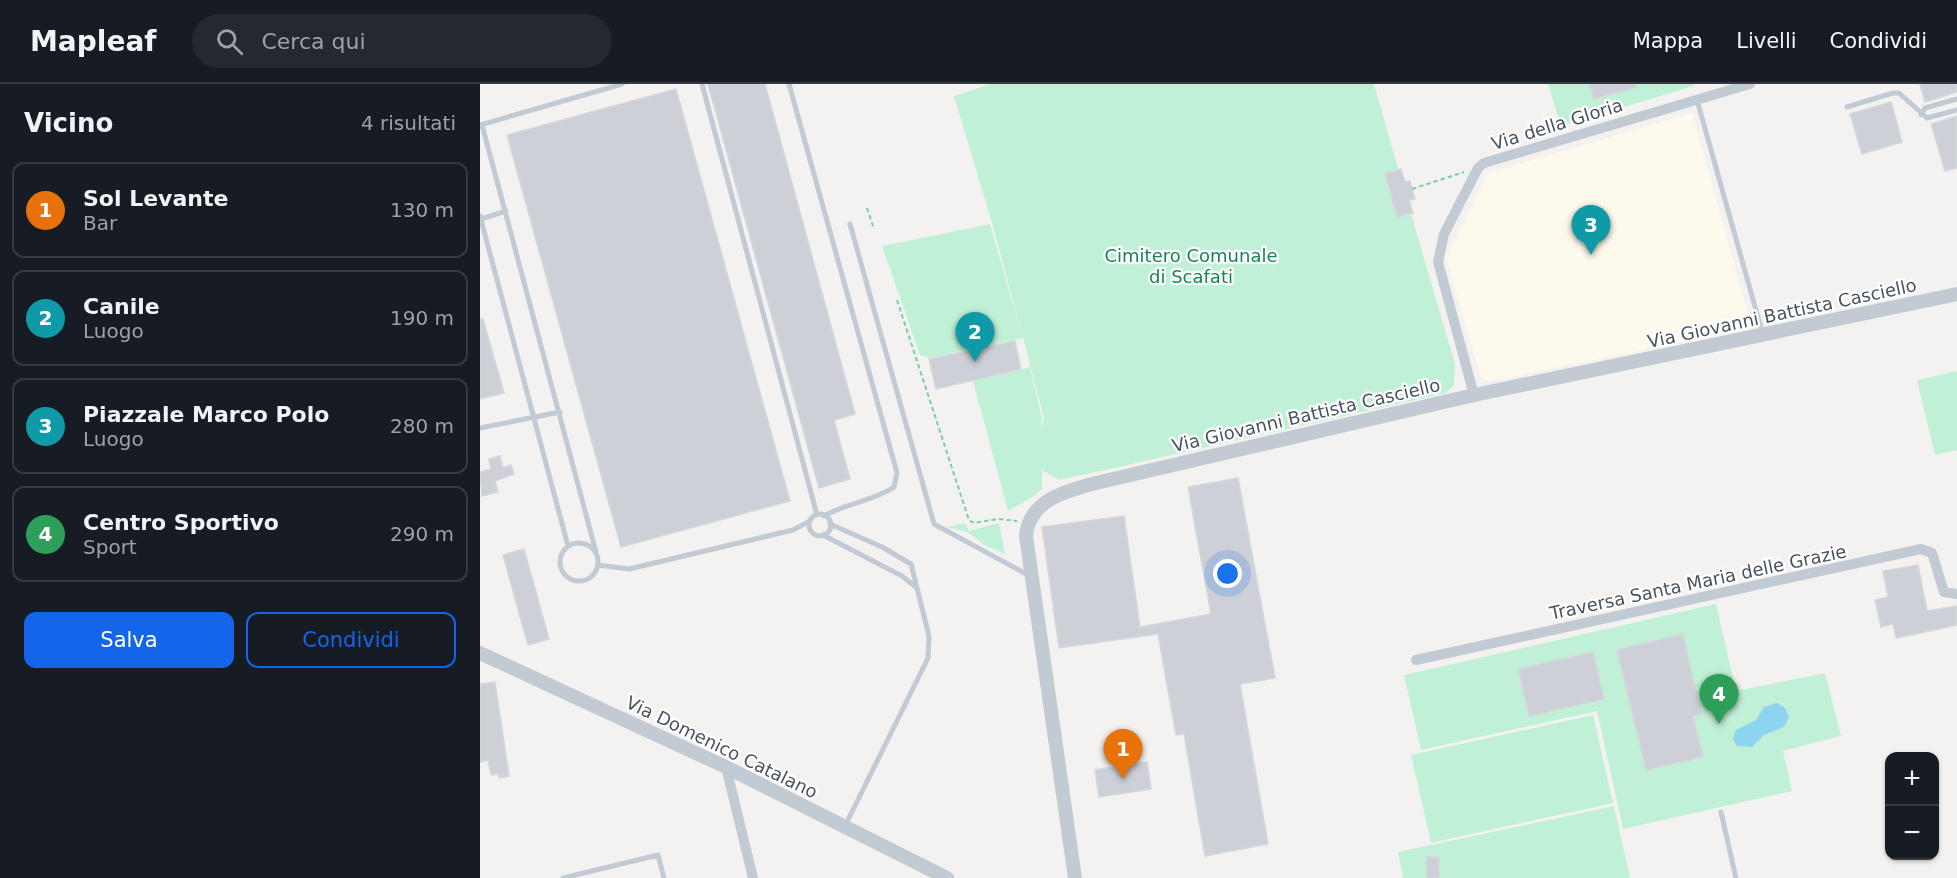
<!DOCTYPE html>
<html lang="it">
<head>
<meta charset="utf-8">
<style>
	body { margin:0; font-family:"DejaVu Sans",sans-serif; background:#242831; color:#f1f3f6 }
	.controls { position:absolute; right:18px; bottom:18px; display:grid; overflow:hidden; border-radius:12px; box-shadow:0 2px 4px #0004 }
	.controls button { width:54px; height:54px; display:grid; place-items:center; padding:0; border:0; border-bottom:2px solid #363941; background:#171b24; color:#f1f3f6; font:30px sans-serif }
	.you { position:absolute; left:748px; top:490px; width:21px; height:21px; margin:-15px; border:4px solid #fff; border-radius:50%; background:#1a73e8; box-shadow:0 0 0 9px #1a73e833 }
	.badge { display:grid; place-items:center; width:39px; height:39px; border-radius:50%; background:#1565ea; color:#fff; font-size:20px; font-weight:700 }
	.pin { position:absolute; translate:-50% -50px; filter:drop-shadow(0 2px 3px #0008) }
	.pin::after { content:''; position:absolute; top:32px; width:21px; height:18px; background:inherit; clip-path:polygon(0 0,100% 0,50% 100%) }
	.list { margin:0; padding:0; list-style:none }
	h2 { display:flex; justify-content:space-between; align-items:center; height:78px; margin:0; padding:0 24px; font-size:26px }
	h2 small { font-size:20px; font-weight:400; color:#9ea1a6 }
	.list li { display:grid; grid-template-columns:39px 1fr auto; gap:18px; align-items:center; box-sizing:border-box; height:96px; margin:0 12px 12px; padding:0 12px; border:2px solid #363941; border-radius:12px }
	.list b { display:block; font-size:22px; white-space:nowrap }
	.list p { margin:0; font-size:20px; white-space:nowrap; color:#9ea1a6 }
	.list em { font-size:20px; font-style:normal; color:#9ea1a6 }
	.actions { display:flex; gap:12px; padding:18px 24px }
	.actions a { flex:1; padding:14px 0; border:2px solid #1565ea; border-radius:12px; text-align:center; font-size:21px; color:#1565ea }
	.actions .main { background:#1565ea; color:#fff }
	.icon { flex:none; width:33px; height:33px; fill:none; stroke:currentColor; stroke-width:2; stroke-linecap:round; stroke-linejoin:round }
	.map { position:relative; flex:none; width:1477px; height:794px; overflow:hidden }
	header { display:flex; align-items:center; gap:36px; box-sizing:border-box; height:84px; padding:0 30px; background:#171b24; border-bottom:2px solid #363941 }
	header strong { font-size:28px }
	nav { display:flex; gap:33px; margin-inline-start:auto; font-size:21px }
	.search { width:420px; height:54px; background:#242831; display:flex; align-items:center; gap:15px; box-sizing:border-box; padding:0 21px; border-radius:33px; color:#9ea1a6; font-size:22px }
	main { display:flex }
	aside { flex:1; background:#171b24 }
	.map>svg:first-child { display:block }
	.commercial { fill:#fdf9ec }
	.green { fill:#c0f1d6 }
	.water { fill:#8dd4ee }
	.building { fill:#cdd0d7; stroke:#d5d7dd; stroke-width:1.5 }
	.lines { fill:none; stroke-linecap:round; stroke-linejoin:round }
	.path { stroke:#77d0aa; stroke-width:2; stroke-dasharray:4.5 3; stroke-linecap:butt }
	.service { stroke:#c2cbd3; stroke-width:5 }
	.minor { stroke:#c2cbd3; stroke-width:10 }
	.tertiary { stroke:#c2cbd3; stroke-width:14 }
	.labels { text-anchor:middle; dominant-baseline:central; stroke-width:4.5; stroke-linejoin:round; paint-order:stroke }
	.street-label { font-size:18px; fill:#495360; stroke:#fff }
	.park-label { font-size:18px; fill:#168554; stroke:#fff }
</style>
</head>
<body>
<header>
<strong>Mapleaf</strong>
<div class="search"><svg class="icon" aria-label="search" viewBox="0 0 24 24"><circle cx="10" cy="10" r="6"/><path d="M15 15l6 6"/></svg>Cerca qui</div>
<nav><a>Mappa</a><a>Livelli</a><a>Condividi</a></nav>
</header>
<main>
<aside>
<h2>Vicino<small>4 risultati</small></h2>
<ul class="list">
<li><span class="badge" style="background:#e8710a">1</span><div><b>Sol Levante</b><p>Bar</p></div><em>130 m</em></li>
<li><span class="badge" style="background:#0f9aa8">2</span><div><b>Canile</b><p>Luogo</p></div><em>190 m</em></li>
<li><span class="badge" style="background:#0f9aa8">3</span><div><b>Piazzale Marco Polo</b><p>Luogo</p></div><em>280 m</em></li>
<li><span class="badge" style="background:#2e9e5b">4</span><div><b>Centro Sportivo</b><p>Sport</p></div><em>290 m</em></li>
</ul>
<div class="actions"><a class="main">Salva</a><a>Condividi</a></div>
</aside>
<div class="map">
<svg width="1477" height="794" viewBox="0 0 1477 794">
	<rect width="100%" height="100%" fill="#f4f2f1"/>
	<path class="commercial" d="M 1212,29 L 1272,244 L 1011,297 L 1001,294 L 966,173 L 1008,89 Z"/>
	<path class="green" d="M 510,0 L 894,0 L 918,85 L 921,85 L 925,98 L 930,97 L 935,115 L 929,117 L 933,128 L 931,130 L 975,280 L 974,301 L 966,309 L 630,385 L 579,396 L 562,386 L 562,405 L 554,412 L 528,427 L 493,297 L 550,283 L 562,334 L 561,344 L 564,334 L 543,254 L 449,274 L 440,271 L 402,162 L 510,140 L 543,254 L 512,139 L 474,12 Z
		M 1068,0 L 1213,0 L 1214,2 L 1081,42 Z
		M 1477,287 L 1477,366 L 1455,371 L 1437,296 Z
		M 485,439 L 489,447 L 519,439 L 525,470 L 504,461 L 488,448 L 466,443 Z
		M 1236,520 L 1256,607 L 1345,589 L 1361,652 L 1303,667 L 1312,707 L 1143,745 L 1117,627 L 941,666 L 924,591 Z
		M 1113,631 L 1133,719 L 951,759 L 931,671 Z
		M 1134,722 L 1150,794 L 923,794 L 918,768 Z"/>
	<path class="water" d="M 1297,619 L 1305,624 L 1309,633 L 1304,643 L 1284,651 L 1272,663 L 1257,662 L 1253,655 L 1256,646 L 1276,636 L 1284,623 Z"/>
	<path class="building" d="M 228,0 L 285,0 L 375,330 L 354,336 L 370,395 L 339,404 Z
		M 1109,0 L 1156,0 L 1157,3 L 1114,15 Z
		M 1440,0 L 1477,0 L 1477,8 L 1445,18 Z
		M 196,5 L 310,417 L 141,463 L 27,51 Z
		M 1411,18 L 1422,58 L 1382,70 L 1370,30 Z
		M 1477,32 L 1477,84 L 1465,87 L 1451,40 Z
		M 921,85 L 925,98 L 930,97 L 935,115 L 929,116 L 933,129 L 917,133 L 905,89 Z
		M 0,235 L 3,235 L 24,309 L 0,315 Z
		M 535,257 L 541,285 L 456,305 L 449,275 Z
		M 20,372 L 23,384 L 31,381 L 34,390 L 15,397 L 18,408 L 2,412 L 0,388 L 11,385 L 9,375 Z
		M 758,394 L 795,594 L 760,600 L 788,760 L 725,772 L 704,650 L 696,651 L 678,550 L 579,564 L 562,443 L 644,432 L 660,543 L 731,530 L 708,403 Z
		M 44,465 L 69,555 L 48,561 L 23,471 Z
		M 1438,481 L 1447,527 L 1477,522 L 1477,541 L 1416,554 L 1413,540 L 1401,543 L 1395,516 L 1408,513 L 1403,487 Z
		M 1203,550 L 1221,630 L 1213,632 L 1223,673 L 1166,686 L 1137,566 Z
		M 1113,568 L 1124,615 L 1049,632 L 1038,585 Z
		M 15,598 L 29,692 L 19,694 L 18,690 L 11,691 L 8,676 L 0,678 L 0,600 Z
		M 667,678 L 671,705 L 619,713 L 615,686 Z
		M 946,773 L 959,773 L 959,794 L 947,794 Z"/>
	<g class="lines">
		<path class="path" d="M 932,105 L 984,88
			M 387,124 L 394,145
			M 417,216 L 489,436 L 494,439 L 518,435 L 537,437"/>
		<path class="service" d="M 222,0 L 337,431
			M 309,0 L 417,389 L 414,403 C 394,417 366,419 344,432
			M 1217,16 L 1283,251
			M 1367,23 L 1413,9 L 1419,9 L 1447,34 L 1477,26
			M 1441,31 L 1445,24 L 1477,15
			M 0,41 L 142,0
			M 2,41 L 116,468
			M 0,132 L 88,462
			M 1,135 L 26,127
			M 370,140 L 454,440 L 550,492
			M 0,344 L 80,328
			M329 441a11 11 0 1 1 22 0a11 11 0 1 1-22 0Z
			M 350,440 L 402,463 L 431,480 L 449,552 L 448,574 L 365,742
			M 343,451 L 422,492 L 437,504
			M80 478a19 19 0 1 1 38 0a19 19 0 1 1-38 0Z
			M 118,481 L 149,485 L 313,446 L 330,437
			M 1241,728 L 1256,794
			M 83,794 L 178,771 L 184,794"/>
		<path class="minor" d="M 994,311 L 958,178 L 964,150 L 998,84 L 1004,79 L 1270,0
			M 936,576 L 1441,465 L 1452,469 L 1464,508 L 1477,510
			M 246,683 L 273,794"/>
		<path class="tertiary" d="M 0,569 L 246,683 L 467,794
			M 595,794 L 546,452 C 549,416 586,407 616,399 L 994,311 L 1477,210"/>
	</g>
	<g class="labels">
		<g class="street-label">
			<text transform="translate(1077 40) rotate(-17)">Via della Gloria</text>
			<text transform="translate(1302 229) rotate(-12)">Via Giovanni Battista Casciello</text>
			<text transform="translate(826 331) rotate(-13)">Via Giovanni Battista Casciello</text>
			<text transform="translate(1218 498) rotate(-12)">Traversa Santa Maria delle Grazie</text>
			<text transform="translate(242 663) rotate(26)">Via Domenico Catalano</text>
		</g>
		<g class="park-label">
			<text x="711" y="171">Cimitero Comunale<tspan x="711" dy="21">di Scafati</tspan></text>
		</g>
	</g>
</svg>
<div class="controls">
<button>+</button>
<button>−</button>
</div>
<div class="you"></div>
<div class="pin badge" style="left:643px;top:695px;background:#e8710a">1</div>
<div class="pin badge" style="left:495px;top:278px;background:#0f9aa8">2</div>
<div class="pin badge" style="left:1111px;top:171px;background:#0f9aa8">3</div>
<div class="pin badge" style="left:1239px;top:640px;background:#2e9e5b">4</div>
</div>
</main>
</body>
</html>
